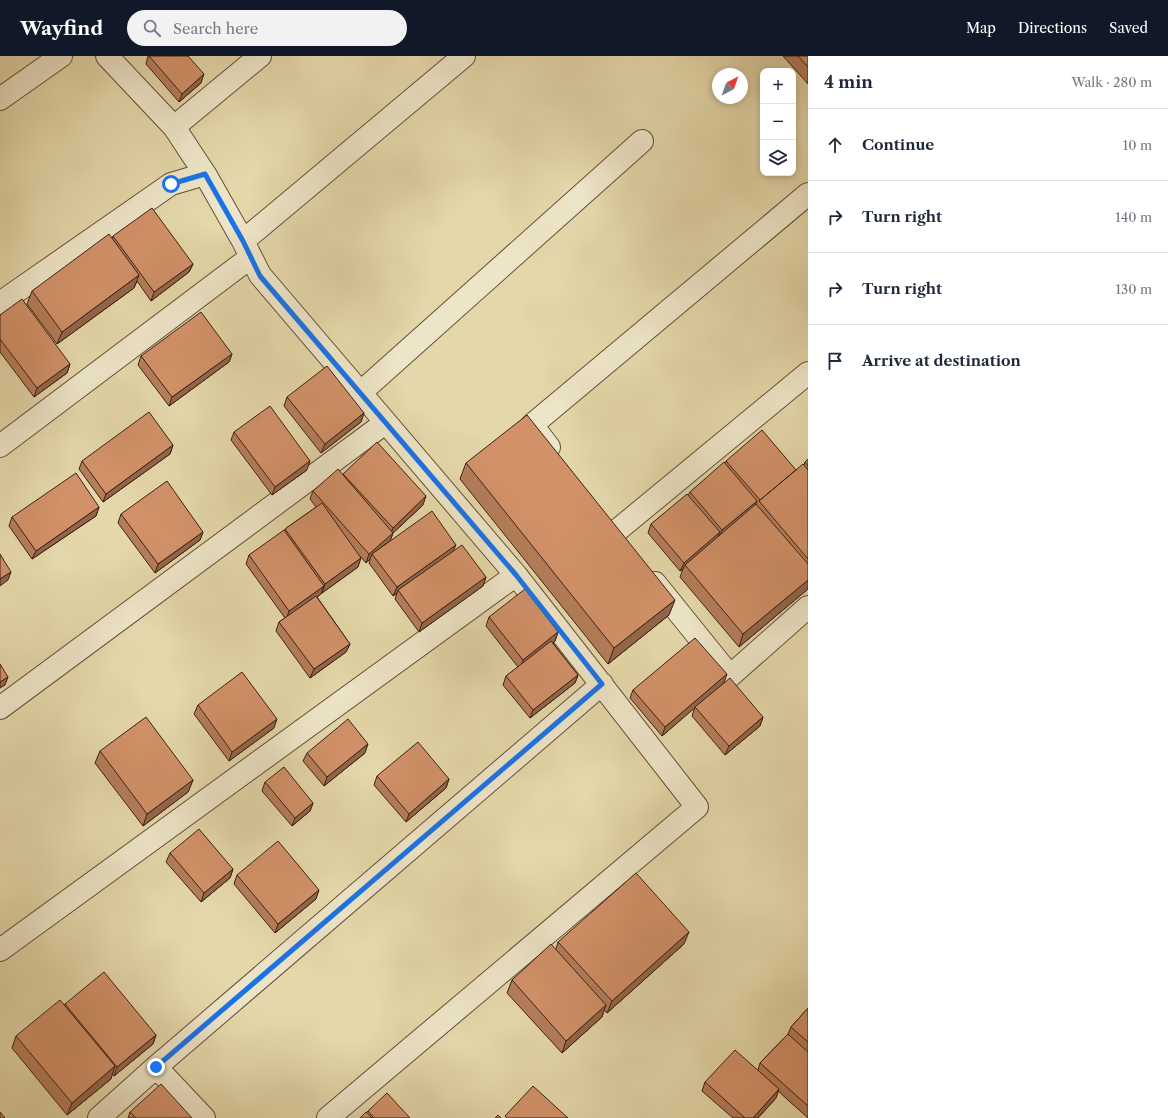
<!DOCTYPE html>
<html lang="en">
<head>
<meta charset="utf-8">
<style>
	body { margin:0; font-family:"Libre Caslon Text",serif; background:#f2f2f3; color:#1f2937 }
	.controls { position:absolute; right:12px; top:12px; display:grid; overflow:hidden; border-radius:8px; box-shadow:0 2px 6px #0003 }
	.controls button { width:36px; height:36px; display:grid; place-items:center; padding:0; border:0; border-bottom:1px solid #e0e1e3; background:#fff; color:#1f2937; font:20px sans-serif }
	.compass { position:absolute; left:712px; top:12px; width:36px; height:36px; border-radius:50%; background:#fff; box-shadow:0 2px 6px #0003; rotate:41deg }
	.stop { position:absolute; width:12px; height:12px; margin:-9px; border:3px solid #1a73e8; border-radius:50%; background:#fff }
	.stop.end { background:#1a73e8; border-color:#fff; box-shadow:0 1px 4px #0008 }
	.list { margin:0; padding:0; list-style:none }
	h2 { display:flex; justify-content:space-between; align-items:center; height:52px; margin:0; padding:0 16px; font-size:17px }
	h2 small { font-size:13px; font-weight:400; color:#747a83 }
	.list li { display:grid; grid-template-columns:26px 1fr auto; gap:12px; align-items:center; box-sizing:border-box; height:72px; padding:0 16px; border-top:1px solid #e0e1e3 }
	.list b { display:block; font-size:15px; white-space:nowrap }
	.list em { font-size:13px; font-style:normal; color:#747a83 }
	.icon { flex:none; width:22px; height:22px; fill:none; stroke:currentColor; stroke-width:2; stroke-linecap:round; stroke-linejoin:round }
	.map { position:relative; flex:none; width:808px; height:1062px; overflow:hidden }
	header { display:flex; align-items:center; gap:24px; box-sizing:border-box; height:56px; padding:0 20px; background:#111827; color:#fff }
	header strong { font-size:19px }
	nav { display:flex; gap:22px; margin-inline-start:auto; font-size:14px }
	.search { width:280px; height:36px; background:#f2f2f3; display:flex; align-items:center; gap:10px; box-sizing:border-box; padding:0 14px; border-radius:22px; color:#747a83; font-size:15px }
	main { display:flex }
	aside { flex:1; background:#fff }
	.map>svg:first-child { display:block }
	.lines { fill:none; stroke-linecap:round; stroke-linejoin:round }
	.street-casing { stroke:#664e38; stroke-width:24 }
	.street { stroke:#ede5c7; stroke-width:22 }
	.wall { fill:#b57d5a; stroke:#3c2013 }
	.shaded-wall { fill:#93664a; stroke:#3c2013 }
	.building { fill:#d29169; stroke:#3c2013 }
	.route { stroke:#1a73e8; stroke-width:5 }
</style>
</head>
<body>
<header>
<strong>Wayfind</strong>
<div class="search"><svg class="icon" aria-label="search" viewBox="0 0 24 24"><circle cx="10" cy="10" r="6"/><path d="M15 15l6 6"/></svg>Search here</div>
<nav><a>Map</a><a>Directions</a><a>Saved</a></nav>
</header>
<main>
<div class="map">
<svg width="808" height="1062" viewBox="0 0 808 1062">
	<rect width="100%" height="100%" fill="#e4d7a9"/>
	<filter id="stains"><feTurbulence type="fractalNoise" baseFrequency=".005" numOctaves="4"/><feColorMatrix values="0 0 0 0 .2 0 0 0 0 .09 0 0 0 0 .02 0 0 0 .5 -.17"/></filter>
	<radialGradient id="worn" r=".72"><stop offset=".6" stop-color="#630" stop-opacity="0"/><stop offset="1" stop-color="#630" stop-opacity=".3"/></radialGradient>
	<g class="lines">
		<g class="street-casing">
			<path id="street" d="M 107,0 L 174,71 L 205,118 L 243,185 L 260,219 L 516,519 L 697,751 L 328,1062
				M 0,43 L 61,0
				M 174,71 L 260,0
				M 243,185 L 464,0
				M 0,247 L 171,128 L 205,118
				M 360,337 L 642,85
				M 0,390 L 251,201
				M 549,391 L 532,369 L 808,138
				M 614,477 L 808,317
				M 655,527 L 730,620 L 808,551
				M 0,652 L 385,367
				M 0,894 L 516,519
				M 156,1011 L 204,1062
				M 99,1062 L 156,1011 L 602,628"/>
		</g>
		<use href="#street" class="street"/>
	</g>
	<path class="wall" d="M 148,0 L 188,0 L 201,27 L 179,46 L 146,8 Z
		M 783,0 L 808,0 L 808,28 Z
		M 113,180 L 193,208 L 189,216 L 151,245 L 137,225 L 134,232 L 57,288 L 27,248 L 32,235 L 112,183 Z
		M 0,259 L 70,308 L 67,317 L 34,341 L 0,296 Z
		M 232,298 L 229,306 L 169,350 L 138,309 L 141,300 Z
		M 287,341 L 364,357 L 361,366 L 321,397 L 284,350 Z
		M 234,376 L 307,414 L 272,439 L 231,384 Z
		M 173,389 L 170,398 L 103,446 L 79,413 L 82,405 Z
		M 808,403 L 808,533 L 739,591 L 680,521 L 683,513 L 680,515 L 648,477 L 651,468 L 688,439 L 690,436 L 725,407 L 726,405 L 796,414 L 795,415 L 804,409 L 805,406 Z
		M 466,407 L 669,559 L 608,608 L 460,423 Z
		M 343,418 L 423,449 L 393,477 L 390,485 L 453,495 L 486,521 L 483,530 L 419,576 L 395,543 L 397,537 L 393,540 L 369,507 L 370,503 L 366,507 L 360,500 L 358,511 L 322,537 L 321,536 L 321,538 L 317,541 L 350,588 L 346,596 L 310,622 L 276,575 L 279,566 L 285,562 L 246,508 L 249,499 L 285,475 L 285,473 L 316,451 L 310,443 L 313,435 L 343,419 Z
		M 99,451 L 96,460 L 32,503 L 9,470 L 12,461 Z
		M 121,458 L 203,476 L 200,484 L 155,517 L 118,467 Z
		M 489,561 L 558,576 L 555,585 L 553,587 L 578,619 L 575,627 L 530,662 L 503,629 L 506,620 L 518,611 L 486,570 Z
		M 724,627 L 763,661 L 760,670 L 725,699 L 692,660 L 695,651 L 662,680 L 630,642 L 633,634 Z
		M 198,649 L 274,672 L 229,705 L 194,658 Z
		M 100,695 L 193,724 L 188,736 L 143,770 L 95,707 Z
		M 307,697 L 365,697 L 324,730 L 303,705 Z
		M 377,720 L 449,723 L 446,732 L 406,766 L 374,729 Z
		M 265,726 L 313,747 L 310,755 L 292,770 L 262,735 Z
		M 170,797 L 233,813 L 230,822 L 201,846 L 166,806 Z
		M 237,819 L 316,843 L 275,877 L 234,828 Z
		M 558,886 L 684,888 L 607,957 L 604,954 L 602,961 L 562,997 L 507,937 L 512,924 L 556,893 Z
		M 65,948 L 156,979 L 153,988 L 114,1020 L 112,1018 L 111,1023 L 67,1059 L 12,992 L 16,980 L 64,950 Z
		M 808,952 L 808,1062 L 778,1035 L 776,1042 L 758,1062 L 733,1062 L 702,1035 L 705,1026 L 758,1014 L 760,1007 L 788,978 L 791,971 Z
		M 368,1055 L 410,1062 L 360,1062 L 367,1056 Z
		M 130,1056 L 192,1062 L 128,1062 Z"/>
	<path class="shaded-wall" d="M 204,18 L 201,27 L 179,46 L 182,38 Z
		M 193,208 L 189,216 L 151,245 L 154,236 Z
		M 139,219 L 134,232 L 57,288 L 62,276 Z
		M 232,298 L 229,306 L 169,350 L 172,341 Z
		M 70,308 L 67,317 L 34,341 L 37,332 Z
		M 364,357 L 361,366 L 321,397 L 325,388 Z
		M 173,389 L 170,398 L 103,446 L 106,438 Z
		M 310,405 L 307,414 L 272,439 L 275,431 Z
		M 426,440 L 423,449 L 393,477 L 390,485 L 372,498 L 370,503 L 366,507 L 369,498 L 390,479 L 393,472 Z
		M 757,445 L 754,453 L 719,483 L 722,474 Z
		M 99,451 L 96,460 L 32,503 L 36,495 Z
		M 203,476 L 200,484 L 155,517 L 158,508 Z
		M 720,476 L 716,485 L 685,509 L 683,513 L 680,515 L 684,507 Z
		M 456,489 L 452,498 L 398,534 L 397,537 L 393,540 L 397,531 Z
		M 361,502 L 358,511 L 322,537 L 325,528 Z
		M 11,516 L 8,524 L 0,530 L 0,523 Z
		M 486,521 L 483,530 L 419,576 L 422,567 Z
		M 808,524 L 808,533 L 739,591 L 743,578 Z
		M 324,530 L 321,538 L 286,564 L 289,555 Z
		M 675,544 L 669,559 L 608,608 L 614,592 Z
		M 558,576 L 555,585 L 520,613 L 523,604 Z
		M 350,588 L 346,596 L 310,622 L 314,613 Z
		M 727,618 L 724,627 L 662,680 L 665,671 Z
		M 578,619 L 575,627 L 530,662 L 533,654 Z
		M 8,621 L 5,629 L 0,632 L 0,626 Z
		M 763,661 L 760,670 L 725,699 L 729,690 Z
		M 277,663 L 274,672 L 229,705 L 232,696 Z
		M 368,688 L 365,697 L 324,730 L 327,721 Z
		M 449,723 L 446,732 L 406,766 L 409,758 Z
		M 193,724 L 188,736 L 143,770 L 147,758 Z
		M 313,747 L 310,755 L 292,770 L 295,762 Z
		M 233,813 L 230,822 L 201,846 L 204,837 Z
		M 319,834 L 316,843 L 275,877 L 278,868 Z
		M 689,876 L 684,888 L 607,957 L 612,945 Z
		M 606,949 L 602,961 L 562,997 L 566,985 Z
		M 156,979 L 153,988 L 114,1020 L 117,1011 Z
		M 115,1010 L 111,1023 L 67,1059 L 72,1047 Z
		M 779,1033 L 776,1042 L 758,1062 L 753,1062 Z"/>
	<path class="building" d="M 149,0 L 188,0 L 204,18 L 182,38 Z
		M 798,0 L 808,0 L 808,11 Z
		M 152,152 L 193,208 L 154,236 L 113,180 Z
		M 109,178 L 139,219 L 62,276 L 32,235 Z
		M 22,243 L 70,308 L 37,332 L 0,283 L 0,259 Z
		M 201,256 L 232,298 L 172,341 L 141,300 Z
		M 327,310 L 364,357 L 325,388 L 287,341 Z
		M 270,350 L 310,405 L 275,431 L 234,376 Z
		M 149,356 L 173,389 L 106,438 L 82,405 Z
		M 527,359 L 675,544 L 614,592 L 466,407 Z
		M 762,374 L 796,414 L 760,444 L 726,405 Z
		M 377,386 L 426,440 L 393,472 L 343,418 Z
		M 808,403 L 808,410 L 805,406 Z
		M 724,406 L 757,445 L 722,474 L 690,436 Z
		M 803,408 L 808,414 L 808,503 L 759,445 Z
		M 338,413 L 393,477 L 369,498 L 313,435 Z
		M 76,417 L 99,451 L 36,495 L 12,461 Z
		M 167,425 L 203,476 L 158,508 L 121,458 Z
		M 687,438 L 720,476 L 684,507 L 651,468 Z
		M 322,447 L 361,502 L 325,528 L 285,473 Z
		M 756,448 L 808,508 L 808,524 L 743,578 L 685,509 Z
		M 432,455 L 456,489 L 397,531 L 372,498 Z
		M 284,474 L 324,530 L 289,555 L 249,499 Z
		M 462,489 L 486,521 L 422,567 L 398,534 Z
		M 0,498 L 11,516 L 0,523 Z
		M 525,533 L 558,576 L 523,604 L 489,561 Z
		M 316,540 L 350,588 L 314,613 L 279,566 Z
		M 695,582 L 727,618 L 665,671 L 633,634 Z
		M 551,585 L 578,619 L 533,654 L 506,620 Z
		M 0,608 L 8,621 L 0,626 Z
		M 242,616 L 277,663 L 232,696 L 198,649 Z
		M 730,622 L 763,661 L 729,690 L 695,651 Z
		M 146,661 L 193,724 L 147,758 L 100,695 Z
		M 348,663 L 368,688 L 327,721 L 307,697 Z
		M 418,686 L 449,723 L 409,758 L 377,720 Z
		M 284,711 L 313,747 L 295,762 L 265,726 Z
		M 199,773 L 233,813 L 204,837 L 170,797 Z
		M 278,785 L 319,834 L 278,868 L 237,819 Z
		M 636,817 L 689,876 L 612,945 L 558,886 Z
		M 551,888 L 606,949 L 566,985 L 512,924 Z
		M 104,916 L 156,979 L 117,1011 L 65,948 Z
		M 60,944 L 115,1010 L 72,1047 L 16,980 Z
		M 808,952 L 808,986 L 791,971 Z
		M 788,978 L 808,996 L 808,1050 L 760,1007 Z
		M 735,994 L 779,1033 L 753,1062 L 745,1062 L 705,1026 Z
		M 161,1028 L 192,1062 L 136,1062 L 130,1056 Z
		M 533,1030 L 568,1062 L 507,1062 L 505,1060 Z
		M 387,1037 L 410,1062 L 374,1062 L 368,1055 Z
		M 0,1056 L 5,1062 L 0,1062 Z
		M 366,1056 L 372,1062 L 360,1062 Z
		M 498,1059 L 501,1062 L 495,1062 Z"/>
	<g class="lines">
		<path class="route" d="M 156,1011 L 602,628 L 516,519 L 260,220 L 243,185 L 205,118 L 171,128"/>
	</g>
	<rect width="100%" height="100%" filter="url(#stains)"/>
	<rect width="100%" height="100%" fill="url(#worn)"/>
</svg>
<div class="controls">
<button>+</button>
<button>−</button>
<button><svg class="icon" aria-label="layers" viewBox="0 0 24 24"><path d="M12 4l9 5-9 5-9-5zM3 14l9 5 9-5"/></svg></button>
</div>
<svg class="compass" viewBox="-18 -18 36 36"><path d="M0-13l5 13h-10z" fill="#e53935"/><path d="M0 13l5-13h-10z" fill="#747a83"/></svg>
<div class="stop" style="left:171px;top:128px"></div>
<div class="stop end" style="left:156px;top:1011px"></div>
</div>
<aside>
<h2>4 min<small>Walk · 280 m</small></h2>
<ul class="list">
<li><svg class="icon" aria-label="ahead" viewBox="0 0 24 24"><path d="M12 20V5M6 11l6-6 6 6"/></svg><div><b>Continue</b></div><em>10 m</em></li>
<li><svg class="icon" aria-label="right" viewBox="0 0 24 24"><path d="M7 20v-9h11M14 6l5 5-5 5"/></svg><div><b>Turn right</b></div><em>140 m</em></li>
<li><svg class="icon" aria-label="right" viewBox="0 0 24 24"><path d="M7 20v-9h11M14 6l5 5-5 5"/></svg><div><b>Turn right</b></div><em>130 m</em></li>
<li><svg class="icon" aria-label="arrive" viewBox="0 0 24 24"><path d="M6 21V4h12l-3 4 3 4H6"/></svg><div><b>Arrive at destination</b></div></li>
</ul>
</aside>
</main>
</body>
</html>
